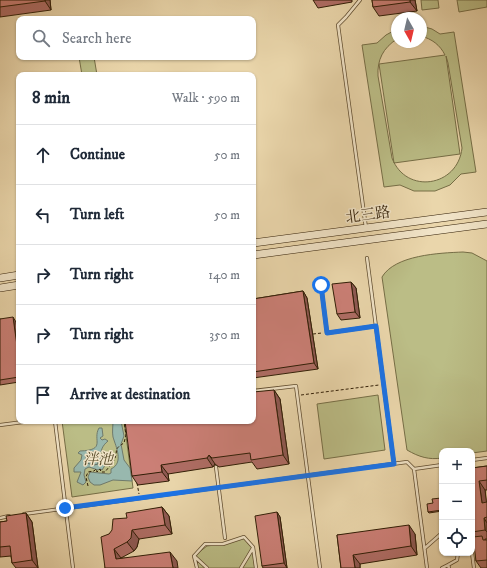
<!DOCTYPE html>
<html lang="en">
<head>
<meta charset="utf-8">
<style>
	body { margin:0; font-family:"IM FELL DW Pica","Noto Serif SC",serif; background:#f6f6f7; color:#1f2937 }
	.controls { position:absolute; right:12px; bottom:12px; display:grid; overflow:hidden; border-radius:8px; box-shadow:0 1px 3px #0004 }
	.controls button { width:36px; height:36px; display:grid; place-items:center; padding:0; border:0; border-bottom:1px solid #e0e1e3; background:#fff; color:#1f2937; font:20px sans-serif }
	.compass { position:absolute; left:391px; top:12px; width:36px; height:36px; border-radius:50%; background:#fff; box-shadow:0 1px 3px #0004; rotate:172deg }
	.stop { position:absolute; width:12px; height:12px; margin:-9px; border:3px solid #1a73e8; border-radius:50%; background:#fff }
	.stop.end { background:#1a73e8; border-color:#fff; box-shadow:0 1px 4px #0008 }
	.list { margin:0; padding:0; list-style:none }
	h2 { display:flex; justify-content:space-between; align-items:center; height:52px; margin:0; padding:0 16px; font-size:17px }
	h2 small { font-size:13px; font-weight:400; color:#747a83 }
	.list li { display:grid; grid-template-columns:26px 1fr auto; gap:12px; align-items:center; box-sizing:border-box; height:60px; padding:0 16px; border-top:1px solid #e0e1e3 }
	.list b { display:block; font-size:15px; white-space:nowrap }
	.list em { font-size:13px; font-style:normal; color:#747a83 }
	.icon { flex:none; width:22px; height:22px; fill:none; stroke:currentColor; stroke-width:2; stroke-linecap:round; stroke-linejoin:round }
	.map { position:relative; flex:none; width:487px; height:568px; overflow:hidden }
	.search { position:absolute; background:#fff; box-shadow:0 1px 3px #0004; left:16px; top:16px; width:240px; height:44px; display:flex; align-items:center; gap:10px; box-sizing:border-box; padding:0 14px; border-radius:8px; color:#747a83; font-size:15px }
	.panel { position:absolute; background:#fff; box-shadow:0 1px 3px #0004; left:16px; top:72px; width:240px; height:352px; border-radius:8px }
	.map>svg:first-child { display:block }
	.green { fill:#bbbd86; stroke:#766e46 }
	.water { fill:#98b8ae; stroke:#6f7a6b }
	.lines { fill:none; stroke-linecap:round; stroke-linejoin:round }
	.shore { stroke:#646b5a; stroke-width:1 }
	.service-casing { stroke:#5f4c2f; stroke-width:4 }
	.secondary-casing { stroke:#311e06; stroke-width:8 }
	.path { stroke:#311e06; stroke-width:1; stroke-dasharray:3 2; stroke-linecap:butt }
	.service { stroke:#f1e4c8; stroke-width:2.5 }
	.secondary { stroke:#f1e4c8; stroke-width:7 }
	.wall { fill:#af6d65; stroke:#311e06 }
	.shaded-wall { fill:#8e5953; stroke:#311e06 }
	.building { fill:#cb7f76; stroke:#311e06 }
	.route { stroke:#1a73e8; stroke-width:5 }
	.labels { text-anchor:middle; dominant-baseline:central; stroke-width:3; stroke-linejoin:round; paint-order:stroke }
	.street-label { font-size:15px; fill:#311e06; stroke:#f1e4c8 }
	.park-label { font-size:15px; font-style:italic; fill:#5a4e2c; stroke:#f1e4c8 }
</style>
</head>
<body>
<div class="map">
<svg width="487" height="568" viewBox="0 0 487 568">
	<rect width="100%" height="100%" fill="#ead6ab"/>
	<filter id="stains"><feTurbulence type="fractalNoise" baseFrequency=".005" numOctaves="4"/><feColorMatrix values="0 0 0 0 .2 0 0 0 0 .09 0 0 0 0 .02 0 0 0 .5 -.17"/></filter>
	<radialGradient id="worn" r=".72"><stop offset=".6" stop-color="#630" stop-opacity="0"/><stop offset="1" stop-color="#630" stop-opacity=".3"/></radialGradient>
	<path class="green" d="M 421,0 L 438,0 L 439,8 L 422,10 Z
		M 457,0 L 487,0 L 487,7 L 459,12 Z
		M 421,26 L 432,29 L 440,34 L 454,32 L 476,172 L 461,174 L 450,185 L 435,191 L 414,191 L 400,185 L 384,187 L 362,45 L 377,43 L 386,35 L 397,29 L 397,39 C 383,48 377,60 378,76 L 392,158 C 406,195 458,187 462,148 L 448,63 L 446,56 L 460,154 L 394,163 L 379,64 L 445,55 C 440,45 432,39 421,36 Z
		M 79,57 L 94,57 L 97,75 L 82,75 Z
		M 463,252 L 472,253 L 487,261 L 487,451 L 472,453 L 472,451 L 442,451 L 442,458 C 429,460 419,457 407,450 L 382,277 C 395,255 439,253 463,252 Z
		M 378,395 L 385,450 L 324,459 L 317,404 Z
		M 62,421 L 124,421 L 133,488 L 72,497 Z
		M 244,537 L 253,547 L 256,568 L 196,568 L 194,556 L 207,546 L 223,544 Z"/>
	<path class="water" d="M 113,421 L 121,421 L 124,436 L 121,444 L 124,460 L 130,468 L 132,481 L 113,480 L 100,485 L 94,485 L 90,482 L 88,477 L 90,472 L 109,474 L 111,473 L 111,469 C 124,463 116,447 113,437 C 112,432 113,426 113,421 Z
		M 99,428 L 102,428 L 103,436 L 100,438 L 102,440 L 105,439 L 108,441 C 102,446 100,451 101,459 L 108,461 L 102,470 L 100,469 L 98,470 L 89,467 L 85,469 L 84,475 L 86,482 L 83,485 L 77,482 L 81,472 L 74,472 L 74,468 L 81,460 L 82,455 L 78,453 L 80,451 C 107,450 92,440 99,428 Z"/>
	<g class="lines">
		<path class="shore" d="M 94,452 L 96,454 L 98,464 L 94,465 L 86,463 L 86,455 Z"/>
		<g class="service-casing">
			<path id="service" d="M 360,0 L 346,17 L 338,25 L 366,228
				M 367,258 L 394,464
				M 321,285 L 327,333 L 376,326
				M 253,391 L 296,386 L 320,568
				M 55,421 L 73,568
				M 0,425 L 31,421
				M 472,460 L 487,458
				M 216,467 L 225,538
				M 414,469 L 427,568
				M 24,514 L 407,462 L 414,469 L 442,465
				M 0,518 L 9,516
				M 425,548 L 442,533
				M 472,553 L 474,568
				M 194,556 L 207,568
				M 197,568 L 194,556 L 205,544 L 223,544 L 244,537 L 253,547 L 256,568
				M 241,568 L 253,548
				M 442,568 L 448,565
				M 449,568 L 448,565 L 457,560 L 458,553"/>
		</g>
		<g class="secondary-casing">
			<path id="secondary" d="M 253,243 L 487,212
				M 253,255 L 487,224
				M 0,278 L 19,275
				M 0,288 L 19,285"/>
		</g>
		<path class="path" d="M 313,334 L 322,333
			M 301,395 L 379,385
			M 137,483 L 139,494
			M 88,486 L 86,477 L 88,472 L 94,471 L 96,469 L 97,472 L 100,469 L 101,472 L 105,472 C 108,468 112,464 114,460 C 119,451 112,450 124,443 L 126,435 L 124,421"/>
		<use href="#service" class="service"/>
		<use href="#secondary" class="secondary"/>
	</g>
	<path class="wall" d="M 0,0 L 50,0 L 51,10 L 0,17 Z
		M 313,0 L 352,0 L 352,2 L 318,8 Z
		M 372,0 L 415,0 L 417,11 L 379,16 L 373,7 Z
		M 351,282 L 356,288 L 360,318 L 341,320 L 337,314 Z
		M 303,291 L 307,298 L 318,369 L 253,378 L 253,299 Z
		M 0,319 L 16,322 L 19,342 L 19,382 L 0,385 Z
		M 274,390 L 280,399 L 289,464 L 257,469 L 252,462 L 219,467 L 215,464 L 213,467 L 168,474 L 169,481 L 138,485 L 132,476 Z
		M 487,466 L 487,490 L 485,490 L 486,502 L 487,502 L 487,539 L 485,539 L 485,540 L 487,540 L 487,568 L 481,568 L 476,561 L 475,537 L 472,532 L 472,468 Z
		M 441,498 L 442,499 L 442,511 L 429,513 L 428,512 L 433,503 Z
		M 162,507 L 169,516 L 172,534 L 139,539 L 137,547 L 134,551 L 121,558 L 177,561 L 105,568 L 109,534 L 127,518 Z
		M 277,512 L 280,517 L 287,568 L 263,568 L 262,566 Z
		M 26,513 L 32,522 L 38,568 L 16,568 L 12,563 L 11,556 L 0,557 L 0,522 L 7,521 Z
		M 415,534 L 417,555 L 360,564 L 360,568 L 341,568 L 337,535 Z"/>
	<path class="shaded-wall" d="M 45,0 L 50,0 L 51,10 L 45,1 Z
		M 410,0 L 415,0 L 417,11 L 410,2 Z
		M 351,282 L 356,288 L 360,318 L 355,312 Z
		M 303,291 L 307,298 L 318,369 L 314,363 Z
		M 13,317 L 16,322 L 19,342 L 19,360 Z
		M 274,390 L 280,399 L 289,464 L 283,455 Z
		M 209,455 L 215,464 L 213,467 L 207,458 Z
		M 161,465 L 168,474 L 169,481 L 162,472 Z
		M 479,481 L 485,490 L 487,506 L 482,503 Z
		M 162,507 L 169,516 L 172,534 L 165,525 Z
		M 277,512 L 280,517 L 287,568 L 284,563 Z
		M 26,513 L 32,522 L 38,568 L 32,560 Z
		M 484,518 L 487,523 L 487,532 L 485,530 Z
		M 409,525 L 415,534 L 417,555 L 411,546 Z
		M 132,530 L 139,539 L 137,547 L 134,551 L 127,542 Z
		M 114,549 L 121,558 L 123,568 L 116,559 Z
		M 170,552 L 177,561 L 178,568 L 173,568 Z
		M 353,555 L 360,564 L 360,568 L 355,568 Z"/>
	<path class="building" d="M 0,0 L 45,0 L 45,1 L 0,7 Z
		M 372,0 L 410,0 L 410,2 L 373,7 Z
		M 351,282 L 355,312 L 337,314 L 332,284 Z
		M 303,291 L 314,363 L 253,372 L 253,299 Z
		M 13,317 L 19,360 L 19,377 L 0,380 L 0,319 Z
		M 274,390 L 283,455 L 251,460 L 250,453 L 212,458 L 209,455 L 207,458 L 161,465 L 162,472 L 132,476 L 125,421 L 253,421 L 253,392 Z
		M 487,466 L 487,480 L 479,481 L 482,503 L 487,502 L 487,517 L 484,518 L 485,530 L 472,532 L 472,468 Z
		M 441,498 L 442,510 L 428,512 L 427,504 L 433,503 L 432,499 Z
		M 162,507 L 165,525 L 132,530 L 131,538 L 127,542 L 114,549 L 116,559 L 170,552 L 173,568 L 105,568 L 101,537 L 109,534 L 112,530 L 113,519 L 127,518 L 126,513 Z
		M 277,512 L 284,563 L 262,566 L 255,516 Z
		M 26,513 L 32,560 L 12,563 L 10,546 L 0,547 L 0,522 L 7,521 L 6,516 Z
		M 409,525 L 411,546 L 353,555 L 355,568 L 341,568 L 337,535 Z
		M 482,536 L 483,540 L 487,540 L 487,560 L 476,561 L 473,537 Z"/>
	<g class="lines">
		<path class="route" d="M 65,508 L 394,464 L 376,326 L 327,333 L 321,285"/>
	</g>
	<g class="labels">
		<g class="street-label">
			<text transform="translate(368 215) rotate(-8)">北三路</text>
		</g>
		<g class="park-label">
			<text x="98" y="459">泮池</text>
		</g>
	</g>
	<rect width="100%" height="100%" filter="url(#stains)"/>
	<rect width="100%" height="100%" fill="url(#worn)"/>
</svg>
<div class="controls">
<button>+</button>
<button>−</button>
<button><svg class="icon" aria-label="locate" viewBox="0 0 24 24"><circle cx="12" cy="12" r="6"/><path d="M12 2v4M12 18v4M2 12h4M18 12h4"/></svg></button>
</div>
<svg class="compass" viewBox="-18 -18 36 36"><path d="M0-13l5 13h-10z" fill="#e53935"/><path d="M0 13l5-13h-10z" fill="#747a83"/></svg>
<div class="stop" style="left:321px;top:285px"></div>
<div class="stop end" style="left:65px;top:508px"></div>
<div class="search"><svg class="icon" aria-label="search" viewBox="0 0 24 24"><circle cx="10" cy="10" r="6"/><path d="M15 15l6 6"/></svg>Search here</div>
<section class="panel">
<h2>8 min<small>Walk · 590 m</small></h2>
<ul class="list">
<li><svg class="icon" aria-label="ahead" viewBox="0 0 24 24"><path d="M12 20V5M6 11l6-6 6 6"/></svg><div><b>Continue</b></div><em>50 m</em></li>
<li><svg class="icon" aria-label="left" viewBox="0 0 24 24"><path d="M17 20v-9H6M10 6l-5 5 5 5"/></svg><div><b>Turn left</b></div><em>50 m</em></li>
<li><svg class="icon" aria-label="right" viewBox="0 0 24 24"><path d="M7 20v-9h11M14 6l5 5-5 5"/></svg><div><b>Turn right</b></div><em>140 m</em></li>
<li><svg class="icon" aria-label="right" viewBox="0 0 24 24"><path d="M7 20v-9h11M14 6l5 5-5 5"/></svg><div><b>Turn right</b></div><em>350 m</em></li>
<li><svg class="icon" aria-label="arrive" viewBox="0 0 24 24"><path d="M6 21V4h12l-3 4 3 4H6"/></svg><div><b>Arrive at destination</b></div></li>
</ul>
</section>
</div>
</body>
</html>
